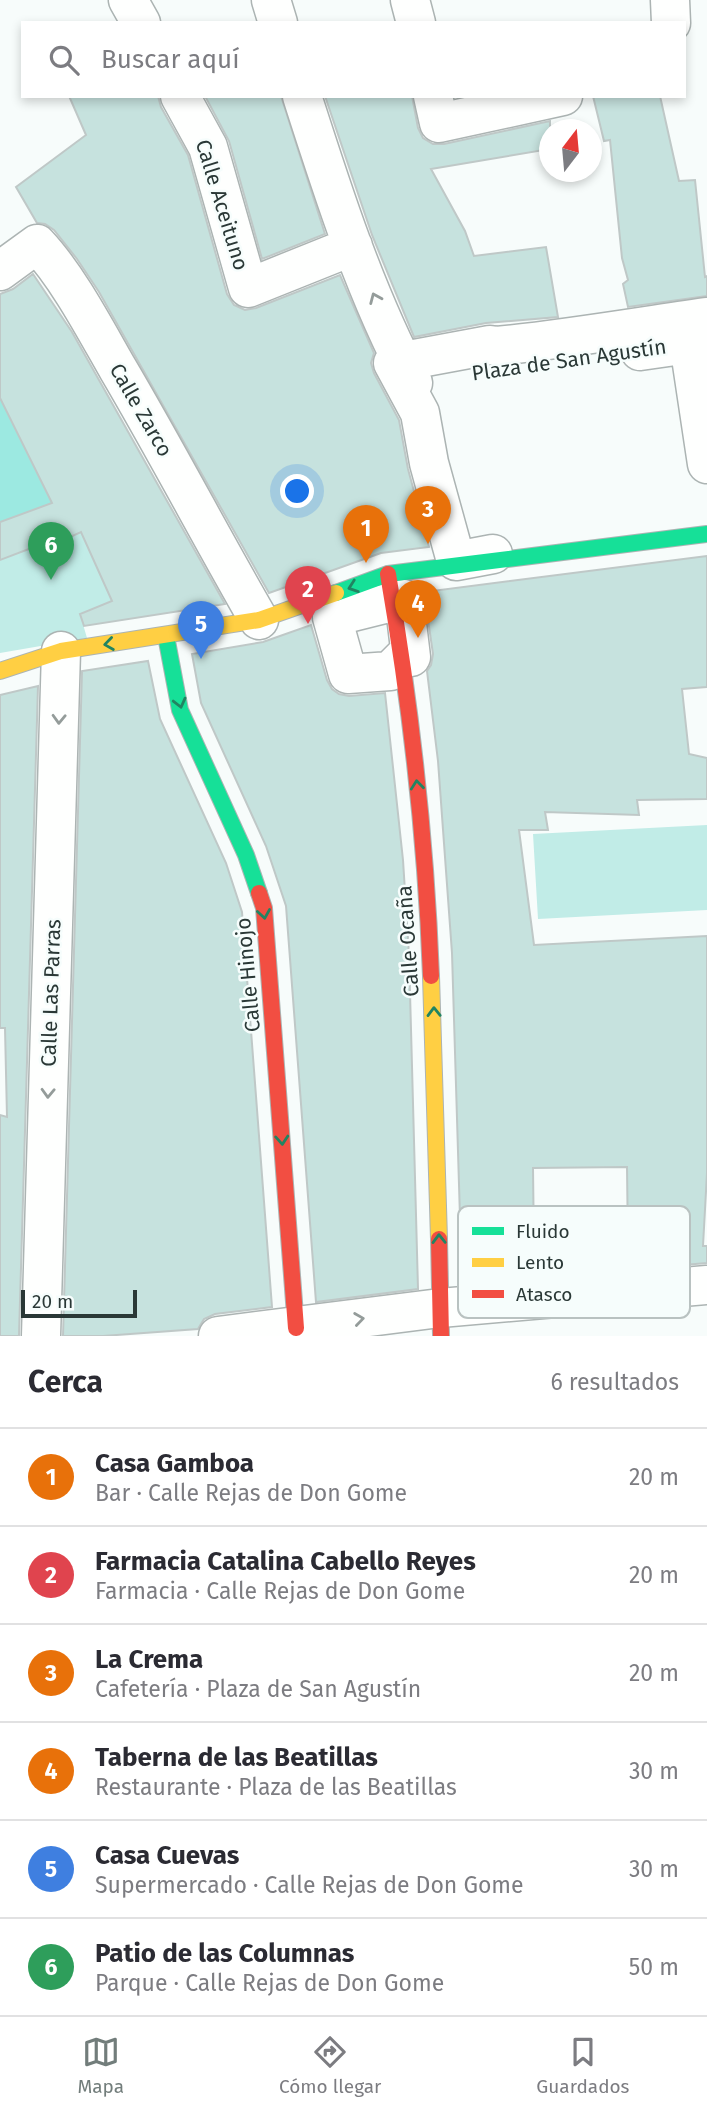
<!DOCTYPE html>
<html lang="es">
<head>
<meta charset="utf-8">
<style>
	body { margin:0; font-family:"Fira Sans",sans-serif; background:#f7f7f7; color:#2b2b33 }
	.compass { position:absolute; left:539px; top:119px; width:63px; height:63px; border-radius:50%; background:#fff; box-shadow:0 4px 10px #0003; rotate:16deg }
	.scale { position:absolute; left:21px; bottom:18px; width:116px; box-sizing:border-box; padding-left:7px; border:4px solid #2a3836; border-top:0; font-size:19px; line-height:24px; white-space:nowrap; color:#2a3836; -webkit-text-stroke:5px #f6fdfc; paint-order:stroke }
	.you { position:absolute; left:298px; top:492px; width:24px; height:24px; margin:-18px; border:5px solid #fff; border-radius:50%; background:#1a73e8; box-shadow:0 0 0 10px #1a73e833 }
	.badge { display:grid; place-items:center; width:46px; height:46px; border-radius:50%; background:#727d7b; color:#fff; font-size:23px; font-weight:700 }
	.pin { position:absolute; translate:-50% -58px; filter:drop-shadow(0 2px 4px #0008) }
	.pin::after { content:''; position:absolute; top:37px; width:24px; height:21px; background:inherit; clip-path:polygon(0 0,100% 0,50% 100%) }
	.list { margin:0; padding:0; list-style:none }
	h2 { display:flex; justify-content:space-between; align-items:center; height:91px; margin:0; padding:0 28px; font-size:30px }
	h2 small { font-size:23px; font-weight:400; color:#7c7c81 }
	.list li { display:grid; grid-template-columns:46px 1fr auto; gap:21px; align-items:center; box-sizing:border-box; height:98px; padding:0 28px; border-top:2px solid #e1e1e2 }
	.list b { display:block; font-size:26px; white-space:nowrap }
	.list p { margin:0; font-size:23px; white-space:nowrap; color:#7c7c81 }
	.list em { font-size:23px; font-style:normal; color:#7c7c81 }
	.icon { flex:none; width:38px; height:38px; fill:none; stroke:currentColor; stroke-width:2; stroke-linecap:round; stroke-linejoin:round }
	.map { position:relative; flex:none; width:707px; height:1336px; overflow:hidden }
	.search { position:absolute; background:#fff; box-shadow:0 4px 10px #0003; left:21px; right:21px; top:21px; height:77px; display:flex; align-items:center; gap:18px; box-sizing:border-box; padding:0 24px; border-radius:0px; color:#7c7c81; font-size:26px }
	.sheet { height:679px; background:#fff }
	nav { display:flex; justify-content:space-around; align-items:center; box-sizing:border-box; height:98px; border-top:2px solid #e1e1e2; background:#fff; font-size:19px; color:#7c7c81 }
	nav a { display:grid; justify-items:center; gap:4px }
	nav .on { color:#727d7b }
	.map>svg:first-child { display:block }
	.green { fill:#c1ece7 }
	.forest { fill:#9ce9e1 }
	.building { fill:#c6e2de; stroke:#bfc8c7; stroke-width:2; fill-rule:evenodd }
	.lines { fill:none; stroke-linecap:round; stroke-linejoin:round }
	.street-casing { stroke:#acb4b3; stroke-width:41 }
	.fast-casing { stroke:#acb4b3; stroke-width:18 }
	.slow-casing { stroke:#acb4b3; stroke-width:18 }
	.jam-casing { stroke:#acb4b3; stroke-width:18 }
	.street { stroke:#fefffe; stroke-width:38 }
	.fast { stroke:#16e098; stroke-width:16 }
	.slow { stroke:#ffcf43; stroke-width:16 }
	.jam { stroke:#f24e42; stroke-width:16 }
	.oneway { stroke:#949c9a }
	.oneway2 { stroke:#218462 }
	.labels { text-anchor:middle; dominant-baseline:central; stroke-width:5; stroke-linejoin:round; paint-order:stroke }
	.street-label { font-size:21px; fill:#2a3836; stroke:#f6fdfc }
	.key { fill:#f6fdfc; stroke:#b9c2c1; stroke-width:2 }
	.key-label { font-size:19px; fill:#2a3836 }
</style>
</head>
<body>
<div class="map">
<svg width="707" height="1336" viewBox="0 0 707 1336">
	<rect width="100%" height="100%" fill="#f7fcfb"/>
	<path class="green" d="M 75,517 L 112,601 L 80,614 L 87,638 L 0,653 L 0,560 L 34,547 Z
		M 707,825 L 707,910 L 538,919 L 533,834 Z"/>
	<path class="forest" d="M 0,398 L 52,503 L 0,522 Z"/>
	<path class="building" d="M 69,96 L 158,96 L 161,107 L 188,155 L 227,294 L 234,305 L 245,310 L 256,308 L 340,275 L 374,353 L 371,363 L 374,373 L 399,420 L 408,469 L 429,547 L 381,553 L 269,593 L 99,292 L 77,259 L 54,230 L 45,224 L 37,223 L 16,187 L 86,135 Z
		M 205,96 L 281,96 L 325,234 L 262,259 L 229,141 Z
		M 325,96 L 412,96 L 418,128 L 423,138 L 433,144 L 444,144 L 550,121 L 550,149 L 431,169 L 465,231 L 474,256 L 546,247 L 558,317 L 486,323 L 414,337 L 372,235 Z
		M 593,96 L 660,96 L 679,181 L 695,180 L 705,277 L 707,276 L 707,296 L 628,307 L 623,284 L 628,280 L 622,258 L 610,140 L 604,141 Z
		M 33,274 L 72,332 L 225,604 L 84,626 L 80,614 L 112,601 L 81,532 L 37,552 L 34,547 L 0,560 L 0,522 L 52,503 L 0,398 L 0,294 L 13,289 Z
		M 707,556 L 707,687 L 682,689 L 689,754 L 707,758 L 707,799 L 637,800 L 639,815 L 545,812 L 548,830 L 519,830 L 534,945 L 707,936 L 707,1173 L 703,1246 L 707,1246 L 707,1263 L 462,1284 L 452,953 L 438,761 L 427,671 L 431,665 L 433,654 L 424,592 ZM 627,1167 L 628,1249 L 534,1250 L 533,1168 Z
		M 311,625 L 327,680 L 332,689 L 339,694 L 349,696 L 385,693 L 403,860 L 409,955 L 418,1289 L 316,1302 L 286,906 L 266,846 L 201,703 L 192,654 L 263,642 Z
		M 148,661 L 160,719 L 226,863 L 242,912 L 272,1307 L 215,1314 L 204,1319 L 198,1329 L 103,1336 L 63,1336 L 82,671 Z
		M 38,686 L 19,1336 L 0,1336 L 0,1115 L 7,1117 L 5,1028 L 0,1028 L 0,695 Z"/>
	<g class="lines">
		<g class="street-casing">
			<path id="street" d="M 128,0 L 141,23
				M 271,0 L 278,23
				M 410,0 L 416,23
				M 670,0 L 671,23
				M 180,96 L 208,147 L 248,288 L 353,246
				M 302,96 C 333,193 365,293 413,383
				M 433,96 L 439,123 L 563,96
				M 0,271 L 37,244 C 68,277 95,329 118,369 C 167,452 211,537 259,620
				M 640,351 L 689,344 L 707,464
				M 493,554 L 456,561 L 429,463 L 420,413 L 393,363 L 490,345 L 497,346 C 567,339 636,327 706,317 L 707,324
				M 404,599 L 411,657 L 403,658 L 390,671 L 348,674 L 332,617 Z
				M 41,1336 L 61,651
				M 218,1336 L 440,1308 L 707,1285"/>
		</g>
		<g class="fast-casing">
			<path id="fast" d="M 336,593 L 388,574 L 707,534
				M 166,636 L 180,710 L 246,855 L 259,893"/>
		</g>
		<g class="slow-casing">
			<path id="slow" d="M 0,671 L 61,651 L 259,620 L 336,593
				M 431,976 L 439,1239"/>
		</g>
		<g class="jam-casing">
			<path id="jam" d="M 388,574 C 411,707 426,841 431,976
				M 259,893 L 264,908 L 296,1328
				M 439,1239 L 441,1336"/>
		</g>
		<use href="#street" class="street"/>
		<use href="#fast" class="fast"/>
		<use href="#slow" class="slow"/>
		<use href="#jam" class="jam"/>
	</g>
	<defs><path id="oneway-chevron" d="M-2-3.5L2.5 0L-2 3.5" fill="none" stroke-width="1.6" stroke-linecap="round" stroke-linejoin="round" transform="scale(1.75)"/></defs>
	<g class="oneway">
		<use href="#oneway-chevron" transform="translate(375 298) rotate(-113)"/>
		<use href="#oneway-chevron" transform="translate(59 719) rotate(92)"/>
		<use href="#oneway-chevron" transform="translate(48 1093) rotate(92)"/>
		<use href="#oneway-chevron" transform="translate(359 1319) rotate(-8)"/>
	</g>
	<g class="oneway2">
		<use href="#oneway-chevron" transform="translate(353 587) rotate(161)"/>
		<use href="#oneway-chevron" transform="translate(109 644) rotate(172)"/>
		<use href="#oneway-chevron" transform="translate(180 703) rotate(76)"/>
		<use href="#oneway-chevron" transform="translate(417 785) rotate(-96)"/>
		<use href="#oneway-chevron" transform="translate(264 914) rotate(81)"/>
		<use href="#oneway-chevron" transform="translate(434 1012) rotate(-91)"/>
		<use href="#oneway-chevron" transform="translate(282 1140) rotate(86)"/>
		<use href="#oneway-chevron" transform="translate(439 1239) rotate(-91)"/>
	</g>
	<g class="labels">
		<g class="street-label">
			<text transform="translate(222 205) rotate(73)">Calle Aceituno</text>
			<text transform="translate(569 360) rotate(-8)">Plaza de San Agustín</text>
			<text transform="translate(141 410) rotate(60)">Calle Zarco</text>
			<text transform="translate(408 941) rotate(-94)">Calle Ocaña</text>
			<text transform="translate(248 975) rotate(-95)">Calle Hinojo</text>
			<text transform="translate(51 993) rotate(-88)">Calle Las Parras</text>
		</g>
	</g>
	<rect x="458" y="1206" width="232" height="112" rx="10" class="key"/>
	<rect x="472" y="1227" width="32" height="8" fill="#16e098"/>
	<rect x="472" y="1258" width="32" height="9" fill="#ffcf43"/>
	<rect x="472" y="1290" width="32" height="8" fill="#f24e42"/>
	<g class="key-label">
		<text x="516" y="1238">Fluido</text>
		<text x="516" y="1269">Lento</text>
		<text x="516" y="1301">Atasco</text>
	</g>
</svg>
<svg class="compass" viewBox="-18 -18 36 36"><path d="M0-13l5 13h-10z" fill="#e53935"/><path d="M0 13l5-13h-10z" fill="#7c7c81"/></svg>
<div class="scale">20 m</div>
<div class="you"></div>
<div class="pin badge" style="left:366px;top:563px;background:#e8710a">1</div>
<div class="pin badge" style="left:308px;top:624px;background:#e0444e">2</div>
<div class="pin badge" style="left:428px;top:544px;background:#e8710a">3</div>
<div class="pin badge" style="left:418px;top:638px;background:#e8710a">4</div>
<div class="pin badge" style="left:201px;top:659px;background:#3f7fe0">5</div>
<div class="pin badge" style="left:51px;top:580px;background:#2e9e5b">6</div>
<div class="search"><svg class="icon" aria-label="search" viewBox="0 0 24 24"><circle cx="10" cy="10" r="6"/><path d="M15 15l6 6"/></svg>Buscar aquí</div>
</div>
<section class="sheet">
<h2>Cerca<small>6 resultados</small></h2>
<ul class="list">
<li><span class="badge" style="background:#e8710a">1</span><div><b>Casa Gamboa</b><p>Bar · Calle Rejas de Don Gome</p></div><em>20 m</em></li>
<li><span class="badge" style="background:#e0444e">2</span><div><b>Farmacia Catalina Cabello Reyes</b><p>Farmacia · Calle Rejas de Don Gome</p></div><em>20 m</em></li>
<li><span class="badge" style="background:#e8710a">3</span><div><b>La Crema</b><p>Cafetería · Plaza de San Agustín</p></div><em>20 m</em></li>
<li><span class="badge" style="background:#e8710a">4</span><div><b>Taberna de las Beatillas</b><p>Restaurante · Plaza de las Beatillas</p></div><em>30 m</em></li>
<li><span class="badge" style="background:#3f7fe0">5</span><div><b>Casa Cuevas</b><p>Supermercado · Calle Rejas de Don Gome</p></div><em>30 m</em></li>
<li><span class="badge" style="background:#2e9e5b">6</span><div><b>Patio de las Columnas</b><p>Parque · Calle Rejas de Don Gome</p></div><em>50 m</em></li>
</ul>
</section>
<nav>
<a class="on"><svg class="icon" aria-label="map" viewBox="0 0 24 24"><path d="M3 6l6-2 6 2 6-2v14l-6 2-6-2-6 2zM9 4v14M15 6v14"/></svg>Mapa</a>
<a><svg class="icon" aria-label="directions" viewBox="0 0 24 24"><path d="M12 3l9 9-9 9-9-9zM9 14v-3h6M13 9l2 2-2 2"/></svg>Cómo llegar</a>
<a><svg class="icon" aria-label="saved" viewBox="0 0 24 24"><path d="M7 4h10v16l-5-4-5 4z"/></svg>Guardados</a>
</nav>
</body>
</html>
